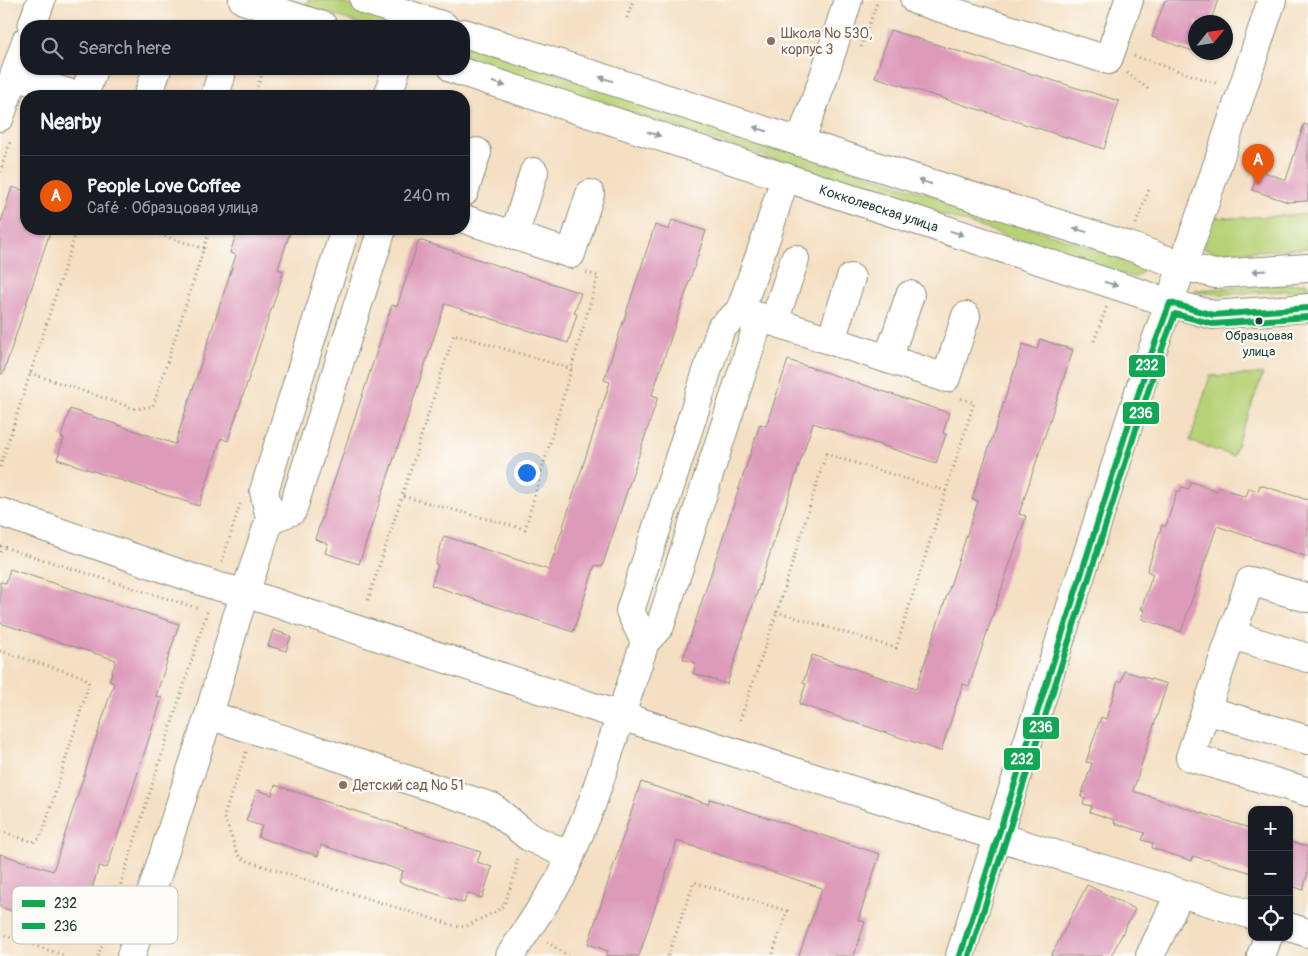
<!DOCTYPE html>
<html lang="en">
<head>
<meta charset="utf-8">
<style>
	body { margin:0; font-family:Pangolin,sans-serif; background:#242831; color:#f1f3f6 }
	.controls { position:absolute; right:15px; bottom:15px; display:grid; overflow:hidden; border-radius:10px; box-shadow:0 1px 4px #0004 }
	.controls button { width:45px; height:45px; display:grid; place-items:center; padding:0; border:0; border-bottom:1px solid #363941; background:#171b24; color:#f1f3f6; font:25px sans-serif }
	.compass { position:absolute; left:1188px; top:15px; width:45px; height:45px; border-radius:50%; background:#171b24; box-shadow:0 1px 4px #0004; rotate:60deg }
	.you { position:absolute; left:526px; top:472px; width:18px; height:18px; margin:-12px; border:4px solid #fff; border-radius:50%; background:#1a73e8; box-shadow:0 0 0 8px #1a73e833 }
	.badge { display:grid; place-items:center; width:32px; height:32px; border-radius:50%; background:#ea580c; color:#fff; font-size:16px; font-weight:700 }
	.pin { position:absolute; translate:-50% -41px; filter:drop-shadow(0 1px 2px #0008) }
	.pin::after { content:''; position:absolute; top:26px; width:18px; height:15px; background:inherit; clip-path:polygon(0 0,100% 0,50% 100%) }
	.list { margin:0; padding:0; list-style:none }
	h2 { display:flex; justify-content:space-between; align-items:center; height:65px; margin:0; padding:0 20px; font-size:21px }
	h2 small { font-size:16px; font-weight:400; color:#9ea1a6 }
	.list li { display:grid; grid-template-columns:32px 1fr auto; gap:15px; align-items:center; box-sizing:border-box; height:80px; padding:0 20px; border-top:1px solid #363941 }
	.list b { display:block; font-size:19px; white-space:nowrap }
	.list p { margin:0; font-size:16px; white-space:nowrap; color:#9ea1a6 }
	.list em { font-size:16px; font-style:normal; color:#9ea1a6 }
	.icon { flex:none; width:28px; height:28px; fill:none; stroke:currentColor; stroke-width:2; stroke-linecap:round; stroke-linejoin:round }
	.map { position:relative; flex:none; width:1308px; height:956px; overflow:hidden }
	.search { position:absolute; background:#171b24; box-shadow:0 1px 4px #0004; left:20px; top:20px; width:450px; height:55px; display:flex; align-items:center; gap:12px; box-sizing:border-box; padding:0 18px; border-radius:20px; color:#9ea1a6; font-size:19px }
	.panel { position:absolute; background:#171b24; box-shadow:0 1px 4px #0004; left:20px; top:90px; width:450px; height:145px; border-radius:20px }
	.map>svg:first-child { display:block }
	.green { fill:#b7d176; stroke:#6b8755 }
	.building { fill:#dd9ab9 }
	.lines { fill:none; stroke-linecap:round; stroke-linejoin:round }
	.minor-casing { stroke:#8a8e7b; stroke-width:30 }
	.path { stroke:#8a8e7b; stroke-width:3; stroke-dasharray:1 4; stroke-linecap:butt }
	.minor { stroke:#fff; stroke-width:28 }
	.bus-1-casing { stroke:#fdfcf7; stroke-width:10 }
	.bus-2-casing { stroke:#fdfcf7; stroke-width:10 }
	.bus-1 { stroke:#10a855; stroke-width:6 }
	.bus-2 { stroke:#10a855; stroke-width:6 }
	.oneway { fill:#8f9e9a }
	.education-dot { fill:#8d6e63; stroke:#fdfcf7; stroke-width:2 }
	.bus-dot { fill:#1f3d34; stroke:#fdfcf7; stroke-width:2 }
	.labels { text-anchor:middle; dominant-baseline:central; stroke-width:4.5; stroke-linejoin:round; paint-order:stroke }
	.bus-label { font-size:13px; fill:#1f3d34; stroke:#fdfcf7 }
	.education-label { font-size:14px; fill:#785e54; stroke:#fdfcf7; text-anchor:start }
	.street-label { font-size:14px; fill:#1f3d34; stroke:#fdfcf7 }
	.key { fill:#fdfcf7; stroke:#bac3bc; stroke-width:1 }
	.key-label { font-size:14px; fill:#1f3d34 }
	.line-badge { stroke:#fdfcf7; stroke-width:2 }
	.badge-label { font-size:14px; text-anchor:middle; font-weight:bold; fill:#fff }
</style>
</head>
<body>
<div class="map">
<svg width="1308" height="956" viewBox="0 0 1308 956">
	<rect width="100%" height="100%" fill="#fdfcf7"/>
	<filter id="ink" filterUnits="userSpaceOnUse"><feTurbulence type="fractalNoise" baseFrequency=".02" numOctaves="2"/><feDisplacementMap in="SourceGraphic" scale="10" xChannelSelector="R" yChannelSelector="G"/><feConvolveMatrix kernelMatrix="1 2 1 2 8 2 1 2 1" color-interpolation-filters="sRGB"/></filter>
	<filter id="wash" filterUnits="userSpaceOnUse"><feTurbulence type="fractalNoise" baseFrequency=".0096" numOctaves="4" result="noise"/><feDisplacementMap in="SourceGraphic" scale="20" xChannelSelector="R" yChannelSelector="G"/><feGaussianBlur stdDeviation="1.12" result="paint"/><feColorMatrix in="noise" values="0 0 0 0 0 0 0 0 0 0 0 0 0 0 0 0 0 1.4 0 .05"/><feComposite in="paint" operator="in"/></filter>
	<g filter="url(#wash)">
		<rect width="100%" height="100%" fill="#f4dfc2"/>
		<path class="green" d="M 308,0 L 333,0 L 414,26 L 367,26 L 305,6 Z
			M 464,43 L 1139,263 L 1143,269 L 1142,272 L 1136,277 L 1133,277 L 464,58 Z
			M 1308,214 L 1308,248 L 1220,253 L 1203,248 L 1210,217 L 1239,218 Z
			M 1308,283 L 1308,290 L 1220,294 L 1195,292 L 1195,290 Z
			M 1263,374 L 1233,456 L 1190,441 L 1210,376 Z"/>
		<g id="blocks">
			<path class="building" d="M 1165,0 L 1218,0 L 1210,22 L 1196,22 L 1196,52 L 1152,37 Z
				M 890,30 L 1119,101 L 1104,149 L 875,77 Z
				M 1304,124 L 1308,125 L 1308,201 L 1288,202 L 1252,190 L 1259,170 L 1286,180 Z
				M 12,187 L 26,191 L 26,229 L 51,229 L 3,374 L 0,373 L 0,225 Z
				M 672,220 L 706,231 L 652,395 L 658,397 L 602,567 L 595,565 L 573,632 L 431,585 L 438,565 L 435,564 L 444,536 L 549,570 L 610,382 L 604,380 L 655,225 L 669,230 Z
				M 238,229 L 291,229 L 278,269 L 284,271 L 228,441 L 221,438 L 199,506 L 57,459 L 64,438 L 61,437 L 70,409 L 175,444 L 236,255 L 230,253 Z
				M 419,240 L 581,293 L 574,313 L 577,314 L 568,343 L 445,304 L 359,564 L 325,553 L 328,544 L 315,539 L 392,305 L 397,306 Z
				M 1040,339 L 1073,350 L 1019,514 L 1026,516 L 969,686 L 963,684 L 941,751 L 799,704 L 806,684 L 803,683 L 812,655 L 916,689 L 978,501 L 972,499 L 1023,344 L 1037,349 Z
				M 788,360 L 949,413 L 943,433 L 946,434 L 936,463 L 813,423 L 727,684 L 693,673 L 696,663 L 683,659 L 760,424 L 766,426 Z
				M 1191,482 L 1217,491 L 1218,487 L 1246,497 L 1249,488 L 1258,491 L 1260,485 L 1308,500 L 1308,557 L 1217,526 L 1181,632 L 1142,619 L 1145,610 L 1141,609 L 1153,574 L 1147,571 L 1162,525 L 1166,526 L 1177,491 L 1180,492 L 1182,487 L 1189,489 Z
				M 10,569 L 179,624 L 156,696 L 162,698 L 107,868 L 99,866 L 78,933 L 0,907 L 0,854 L 53,871 L 114,683 L 109,681 L 116,660 L 0,623 L 0,582 L 6,583 Z
				M 273,630 L 291,636 L 286,651 L 268,646 Z
				M 1124,671 L 1167,684 L 1133,791 L 1252,829 L 1252,873 L 1207,859 L 1207,860 L 1193,856 L 1192,861 L 1152,848 L 1153,843 L 1142,840 L 1145,833 L 1114,823 L 1115,820 L 1090,812 L 1092,806 L 1083,804 L 1085,799 L 1081,797 L 1092,763 L 1086,762 L 1101,717 L 1106,719 L 1118,681 L 1121,682 Z
				M 641,782 L 708,804 L 710,799 L 880,854 L 858,920 L 865,922 L 854,956 L 799,956 L 822,888 L 677,841 L 639,956 L 606,956 L 608,951 L 588,944 Z
				M 275,785 L 481,852 L 477,862 L 492,867 L 482,898 L 467,893 L 464,903 L 399,882 L 403,871 L 321,845 L 318,856 L 258,837 L 262,826 L 246,821 L 257,790 L 272,795 Z
				M 1289,841 L 1308,847 L 1308,873 L 1303,890 L 1289,885 Z
				M 1087,885 L 1135,909 L 1111,956 L 1051,956 Z"/>
		</g>
	</g>
	<g filter="url(#ink)">
		<use href="#blocks" fill-opacity="0" stroke="#8a8e7b" stroke-width="1"/>
		<g class="lines">
			<g class="minor-casing">
				<g id="minor">
					<path d="M 243,0 L 323,26"/>
					<path d="M 364,0 L 444,26"/>
					<path d="M 915,0 L 1108,60 L 1129,0"/>
					<path d="M 32,26 L 41,0"/>
					<path d="M 464,33 L 800,142 L 1129,246 L 1183,266 L 1215,274 L 1308,268"/>
					<path id="s1" d="M 453,69 L 1170,303 L 1213,315 L 1308,308"/>
					<path d="M 14,76 L 78,96"/>
					<path d="M 84,96 L 93,69"/>
					<path d="M 148,96 L 157,69"/>
					<path d="M 215,96 L 221,76"/>
					<path d="M 388,96 L 396,69"/>
					<path d="M 0,117 L 26,41"/>
					<path d="M 800,142 L 823,79 L 848,0"/>
					<path d="M 464,192 L 477,152"/>
					<path d="M 464,219 L 571,254 L 590,194"/>
					<path d="M 514,236 L 534,172"/>
					<path d="M 744,312 L 946,378 L 966,316"/>
					<path d="M 774,322 L 795,259"/>
					<path d="M 831,340 L 851,278"/>
					<path d="M 888,359 L 910,295"/>
					<path d="M 0,512 L 216,586 L 245,593 L 621,716 L 973,829 L 1252,915"/>
					<path d="M 270,519 L 292,511 L 382,229"/>
					<path d="M 1308,598 L 1250,581 L 1190,757 L 1308,792"/>
					<path d="M 1232,635 L 1308,658"/>
					<path d="M 645,642 L 630,611 L 721,328 L 740,311 L 767,235 L 785,177"/>
					<path d="M 1206,710 L 1308,740"/>
					<path d="M 209,715 L 492,807 L 529,837 L 570,856"/>
					<path d="M 1289,927 L 1308,933"/>
					<path d="M 131,956 L 209,715 L 236,620 L 270,519 L 264,491 L 345,229"/>
					<path d="M 510,956 L 561,878 L 592,803 L 645,642 L 660,626 L 760,317"/>
					<path d="M 960,956 L 1150,357 L 1204,205 L 1272,0"/>
					<path d="M 1150,956 L 1180,893"/>
					<path d="M 1261,956 L 1268,937"/>
				</g>
			</g>
			<path class="path" d="M 627,18 L 633,0
				M 861,47 L 878,0
				M 1134,56 L 1218,84
				M 1127,73 L 1150,90
				M 254,96 L 263,71
				M 0,172 L 11,139
				M 1136,224 L 1150,187
				M 204,248 L 210,229
				M 1094,341 L 1107,306
				M 572,369 L 454,334 L 402,496 L 525,529 L 598,276 L 585,272
				M 30,373 L 136,409 L 153,406 L 204,248 L 140,229
				M 0,467 L 77,229
				M 946,491 L 826,454 L 777,612 L 896,648 L 974,403 L 960,398
				M 0,546 L 200,609
				M 0,552 L 1,546
				M 222,562 L 240,504
				M 368,600 L 402,496
				M 0,651 L 84,677 L 88,681 L 89,684 L 44,829 L 39,839 L 33,842 L 0,831
				M 740,720 L 777,612
				M 246,752 L 224,816 L 236,850 L 241,858 L 250,862 L 459,927 L 467,926 L 498,910 L 504,905 L 515,875 L 517,859
				M 0,934 L 66,956
				M 547,942 L 568,956
				M 98,956 L 208,609
				M 668,956 L 694,882 L 787,911 L 772,956"/>
			<use href="#minor" class="minor"/>
			<g class="bus-1-casing">
				<path id="bus-1" d="M 960,956 L 1150,357 L 1170,303 L 1213,315 L 1308,308"/>
			</g>
			<g class="bus-2-casing">
				<path id="bus-2" d="M 969,956 L 1158,360 L 1175,314 L 1213,324 L 1308,317"/>
			</g>
			<use href="#bus-1" class="bus-1"/>
			<use href="#bus-2" class="bus-2"/>
		</g>
		<defs><path id="oneway-solid" d="M-6-.8H1V-3.2L6.5 0L1 3.2V.8H-6Z" transform="scale(1.25)"/></defs>
		<g class="oneway">
			<use href="#oneway-solid" transform="translate(606 79) rotate(-162)"/>
			<use href="#oneway-solid" transform="translate(499 84) rotate(18)"/>
			<use href="#oneway-solid" transform="translate(760 129) rotate(-162)"/>
			<use href="#oneway-solid" transform="translate(654 134) rotate(18)"/>
			<use href="#oneway-solid" transform="translate(925 182) rotate(-162)"/>
			<use href="#oneway-solid" transform="translate(1080 230) rotate(-162)"/>
			<use href="#oneway-solid" transform="translate(957 233) rotate(18)"/>
			<use href="#oneway-solid" transform="translate(1259 271) rotate(176)"/>
			<use href="#oneway-solid" transform="translate(1111 284) rotate(18)"/>
		</g>
	</g>
	<g class="education-dot">
		<circle cx="771" cy="41" r="5"/>
		<circle cx="343" cy="785" r="5"/>
	</g>
	<circle class="bus-dot" cx="1259" cy="321" r="4.5"/>
	<g class="labels">
		<g class="bus-label">
			<text x="1259" y="336">Образцовая<tspan x="1259" dy="16">улица</tspan></text>
		</g>
		<g class="education-label">
			<text x="781" y="33">Школа № 530,<tspan x="781" dy="16">корпус 3</tspan></text>
			<text x="353" y="785">Детский сад № 51</text>
		</g>
		<g class="street-label">
			<text stroke="none"><textPath href="#s1" startOffset="448">Кокколевская улица</textPath></text>
		</g>
	</g>
	<rect x="12" y="886" width="166" height="58" rx="8" class="key"/>
	<rect x="22" y="900" width="23" height="7" fill="#10a855"/>
	<rect x="22" y="923" width="23" height="6" fill="#10a855"/>
	<g class="key-label">
		<text x="54" y="908">232</text>
		<text x="54" y="931">236</text>
	</g>
	<g class="line-badge">
		<rect x="1128" y="354" width="38" height="24" rx="5" fill="#10a855"/>
		<rect x="1122" y="401" width="38" height="24" rx="5" fill="#10a855"/>
		<rect x="1022" y="716" width="38" height="24" rx="5" fill="#10a855"/>
		<rect x="1003" y="747" width="38" height="24" rx="5" fill="#10a855"/>
	</g>
	<g class="badge-label">
		<text x="1147" y="370">232</text>
		<text x="1141" y="418">236</text>
		<text x="1041" y="732">236</text>
		<text x="1022" y="764">232</text>
	</g>
</svg>
<div class="controls">
<button>+</button>
<button>−</button>
<button><svg class="icon" aria-label="locate" viewBox="0 0 24 24"><circle cx="12" cy="12" r="6"/><path d="M12 2v4M12 18v4M2 12h4M18 12h4"/></svg></button>
</div>
<svg class="compass" viewBox="-18 -18 36 36"><path d="M0-13l5 13h-10z" fill="#e53935"/><path d="M0 13l5-13h-10z" fill="#9ea1a6"/></svg>
<div class="you"></div>
<div class="pin badge" style="left:1258px;top:185px">A</div>
<div class="search"><svg class="icon" aria-label="search" viewBox="0 0 24 24"><circle cx="10" cy="10" r="6"/><path d="M15 15l6 6"/></svg>Search here</div>
<section class="panel">
<h2>Nearby<small></small></h2>
<ul class="list">
<li><span class="badge">A</span><div><b>People Love Coffee</b><p>Café · Образцовая улица</p></div><em>240 m</em></li>
</ul>
</section>
</div>
</body>
</html>
